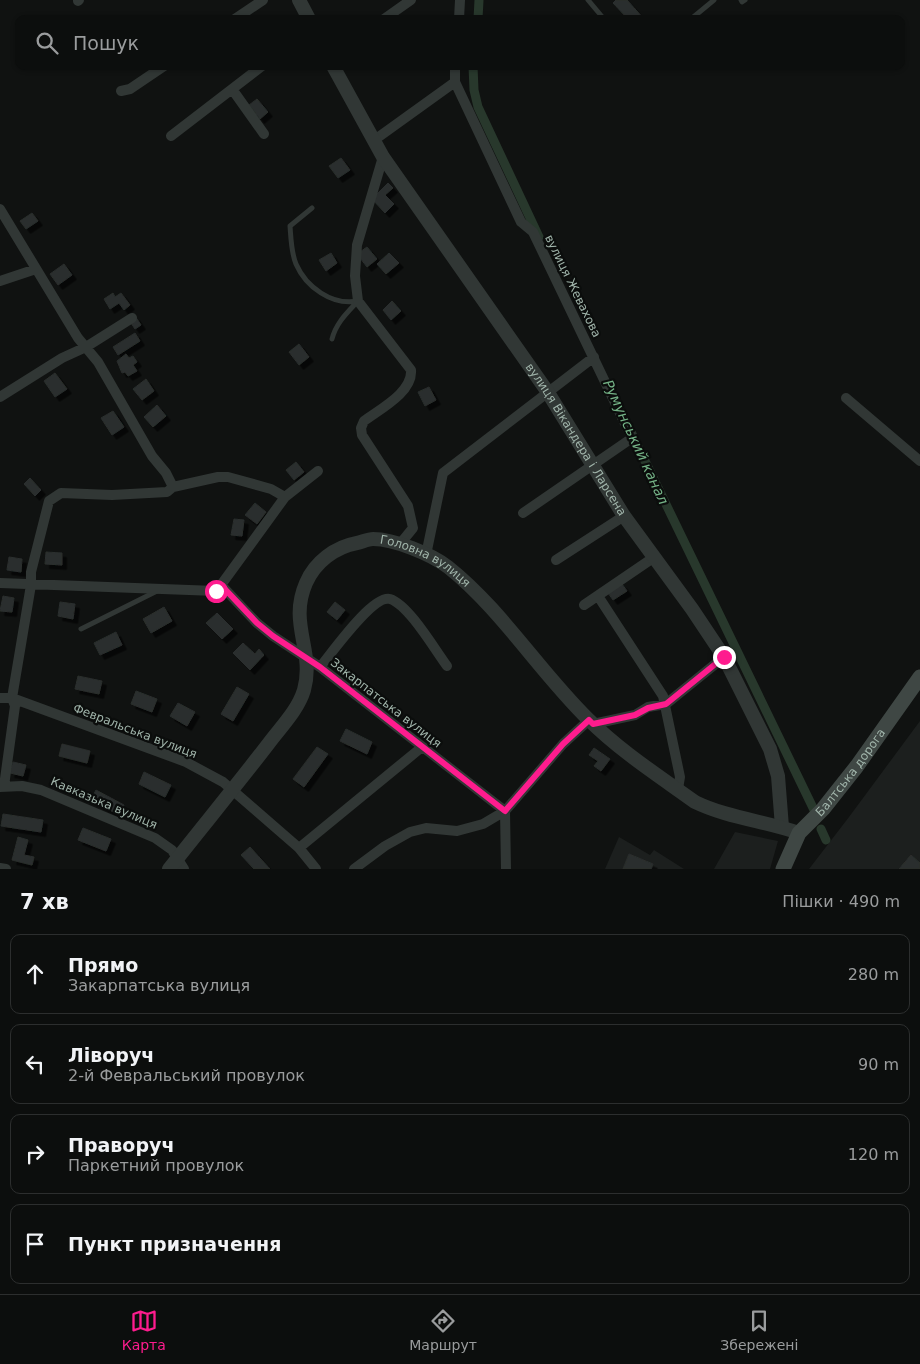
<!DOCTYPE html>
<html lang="uk">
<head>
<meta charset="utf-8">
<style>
	body { margin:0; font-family:"DejaVu Sans",sans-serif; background:#1a1c1b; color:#f1f3f6 }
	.stop { position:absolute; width:15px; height:15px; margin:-11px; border:4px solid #fe1c8e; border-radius:50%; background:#fff }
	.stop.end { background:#fe1c8e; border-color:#fff; box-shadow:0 1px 5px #0008 }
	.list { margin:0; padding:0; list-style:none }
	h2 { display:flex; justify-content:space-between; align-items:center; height:65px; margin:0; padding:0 20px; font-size:21px }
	h2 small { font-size:16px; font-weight:400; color:#9a9c9d }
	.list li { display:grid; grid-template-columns:32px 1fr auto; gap:15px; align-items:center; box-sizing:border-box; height:80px; margin:0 10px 10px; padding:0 10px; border:1px solid #2c2e2e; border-radius:10px }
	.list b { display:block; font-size:19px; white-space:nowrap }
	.list p { margin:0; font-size:16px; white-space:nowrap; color:#9a9c9d }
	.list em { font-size:16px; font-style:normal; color:#9a9c9d }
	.icon { flex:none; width:28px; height:28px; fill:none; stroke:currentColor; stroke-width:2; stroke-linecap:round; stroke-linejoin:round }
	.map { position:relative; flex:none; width:920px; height:869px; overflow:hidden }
	.search { position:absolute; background:#0c0e0d; box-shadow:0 1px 4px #0004; left:15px; right:15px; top:15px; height:55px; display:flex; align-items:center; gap:12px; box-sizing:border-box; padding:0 18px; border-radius:10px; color:#9a9c9d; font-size:19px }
	.sheet { height:425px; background:#0c0e0d }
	nav { display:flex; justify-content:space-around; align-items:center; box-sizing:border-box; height:70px; border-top:1px solid #2c2e2e; background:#0c0e0d; font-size:14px; color:#9a9c9d }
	nav a { display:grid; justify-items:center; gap:2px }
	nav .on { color:#fe1c8e }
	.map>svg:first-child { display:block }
	.built { fill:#1c1f1e }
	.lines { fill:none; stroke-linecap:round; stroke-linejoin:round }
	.canal { stroke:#28382c; stroke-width:9 }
	.building { fill:#2a2f2d; stroke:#2a2e2d; filter:url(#shadow) }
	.service { stroke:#313735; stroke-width:5 }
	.minor { stroke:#313735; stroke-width:10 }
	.tertiary { stroke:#313735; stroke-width:14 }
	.secondary { stroke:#3f4744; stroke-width:15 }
	.route { stroke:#fe1c8e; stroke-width:6 }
	.labels { text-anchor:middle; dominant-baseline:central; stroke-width:4.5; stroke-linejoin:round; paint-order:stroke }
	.street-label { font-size:12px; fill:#a0b4aa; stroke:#0b0d0c }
	.water-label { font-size:14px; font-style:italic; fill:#74b286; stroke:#0b0d0c }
</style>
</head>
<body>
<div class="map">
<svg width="920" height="869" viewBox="0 0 920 869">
	<defs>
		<filter id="shadow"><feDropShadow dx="4.5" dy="4.5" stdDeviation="0" flood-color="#0009"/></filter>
	</defs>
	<rect width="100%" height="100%" fill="#101211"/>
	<path class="built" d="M 920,721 L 920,869 L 809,869 L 849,817 Z
		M 735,832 L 778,841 L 770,869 L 714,869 Z
		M 619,837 L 650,855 L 654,850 L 684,869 L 605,869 Z"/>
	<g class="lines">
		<path class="canal" d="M 478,19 L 479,0
			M 473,66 L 474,90 L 478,107 L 539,237
			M 631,432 L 815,812
			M 821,829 L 826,840"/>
	</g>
	<path class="building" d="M 616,0 L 627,0 L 644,19 L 628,19 L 613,3 Z
		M 257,99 L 268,112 L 260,119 L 249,105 Z
		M 341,158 L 350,170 L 338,178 L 329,166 Z
		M 388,183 L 393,188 L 385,195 L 394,204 L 385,213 L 372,199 Z
		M 32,213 L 38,221 L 26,229 L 20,221 Z
		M 367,247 L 377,259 L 367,267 L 357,254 Z
		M 331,253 L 337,263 L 326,271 L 319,260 Z
		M 389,253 L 399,263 L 386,274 L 377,264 Z
		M 64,264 L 72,275 L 58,285 L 50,274 Z
		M 113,293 L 115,297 L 121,293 L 130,305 L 124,310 L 119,303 L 110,309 L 104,299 Z
		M 392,301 L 401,311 L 391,320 L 383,310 Z
		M 135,316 L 141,325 L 135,329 L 129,320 Z
		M 135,333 L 140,341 L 118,355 L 113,347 Z
		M 299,344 L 309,357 L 299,365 L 289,352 Z
		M 126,354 L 129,358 L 133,356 L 137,362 L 133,365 L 137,371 L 128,376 L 125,372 L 122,373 L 117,361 Z
		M 55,373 L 67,389 L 55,397 L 44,381 Z
		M 146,379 L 154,391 L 142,400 L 133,389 Z
		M 429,387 L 436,400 L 425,406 L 418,392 Z
		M 157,405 L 166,416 L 153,427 L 144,417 Z
		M 113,411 L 124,427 L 112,435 L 101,418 Z
		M 296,462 L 304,472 L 294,480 L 286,470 Z
		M 30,478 L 41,490 L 35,496 L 24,484 Z
		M 255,503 L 266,512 L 257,524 L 245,515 Z
		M 234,519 L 244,520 L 242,536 L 231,535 Z
		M 46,552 L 62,553 L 62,565 L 45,564 Z
		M 9,557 L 22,559 L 21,572 L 7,570 Z
		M 622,584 L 627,591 L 613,600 L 608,593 Z
		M 3,596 L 14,598 L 12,612 L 0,611 Z
		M 60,602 L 75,604 L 73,619 L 58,616 Z
		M 335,602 L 345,610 L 337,620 L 327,612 Z
		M 164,607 L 172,621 L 151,633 L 143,619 Z
		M 217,613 L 233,629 L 222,639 L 206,623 Z
		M 116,632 L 122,645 L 100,655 L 94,643 Z
		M 243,643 L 255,654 L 259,649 L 264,655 L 250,670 L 233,653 Z
		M 78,676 L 102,681 L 99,694 L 75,689 Z
		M 237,687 L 249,694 L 233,721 L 221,714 Z
		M 136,691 L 157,699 L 152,712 L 131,704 Z
		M 178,703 L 195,712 L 187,726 L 170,716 Z
		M 346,729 L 372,742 L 367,754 L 340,741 Z
		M 62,744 L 90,751 L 87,763 L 59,756 Z
		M 317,747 L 328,754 L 304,787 L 293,779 Z
		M 594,748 L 610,759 L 601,771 L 594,766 L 598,761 L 589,755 Z
		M 13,762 L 26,765 L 23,776 L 10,773 Z
		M 144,772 L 171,785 L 165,797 L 139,784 Z
		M 96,790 L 124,805 L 119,815 L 91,800 Z
		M 3,814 L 43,820 L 41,832 L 1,826 Z
		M 83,828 L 111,839 L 106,851 L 78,840 Z
		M 18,837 L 28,840 L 24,855 L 34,857 L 32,865 L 12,860 Z
		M 250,847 L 270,869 L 254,869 L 241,855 Z
		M 629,854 L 653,864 L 651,869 L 623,869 Z
		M 911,855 L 920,863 L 920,869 L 899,869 Z"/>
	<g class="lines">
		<path class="service" d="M 588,0 L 604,19
			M 741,0 L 742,2 L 745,0
			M 691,19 L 714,0
			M 312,208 L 290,226 C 291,238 291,252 296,264 C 306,287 332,306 358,301
			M 332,339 C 336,323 347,313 358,301
			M 81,629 L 157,591"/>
		<path class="minor" d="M 78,1 L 79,0
			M 235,19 L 263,0
			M 384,19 L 411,0
			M 459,19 L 460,0
			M 455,66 L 455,82 L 521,222 L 533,232 L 632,438 L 523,513
			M 232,89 L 264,134
			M 121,91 L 130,89 L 164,66
			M 171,136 L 262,66
			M 373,141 L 455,82
			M 383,157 L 357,245 L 355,276 L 358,301 L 411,370 C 413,392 380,409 364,421 L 361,428 L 362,435 L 408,506 L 413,528 L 400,544
			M 0,209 L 78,338 L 98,362 L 152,456 L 166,473 L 173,487
			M 0,281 L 36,269
			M 0,397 L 62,358 L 86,347 L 132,318
			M 846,398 L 920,461
			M 426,555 L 443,473 L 594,357
			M 556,560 L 624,516
			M 0,583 L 216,591 L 221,585 L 257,623 L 273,636 L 320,667 L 505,811 L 506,869
			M 221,585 L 285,497 L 318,471
			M 598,596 L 663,696 L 680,777 L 678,789
			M 584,605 L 653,558
			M 320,667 C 331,654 373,594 390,599 C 409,605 435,650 447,666
			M 0,698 L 12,698 L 186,762 L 223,782 L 299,848 L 316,869
			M 593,724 L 635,715 L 648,707 L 666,704 L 724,657
			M 4,786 L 15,706 L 12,698 L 31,585 L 31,572 L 49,501 L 61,493 L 112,495 L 167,492 L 173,487 L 218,477 L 228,477 L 271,489 L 285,497
			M 0,787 L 22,786 L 41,790 L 155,838 L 172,850 L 184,869
			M 299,848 L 422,747
			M 0,868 L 6,869
			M 354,869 L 385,846 L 410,832 L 426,828 L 457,831 L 483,824 L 505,811 L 563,744 L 589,720"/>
		<g class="tertiary">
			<path d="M 299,0 L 309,19"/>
			<path id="s1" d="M 333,66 L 383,157 L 547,391 L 624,516 L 692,609 L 724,657 L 770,749 L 778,776 L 782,827"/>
			<path id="s2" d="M 169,869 C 202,827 236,786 269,743 C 281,727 298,710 304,690 C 315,651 288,624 306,583 C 315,562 335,547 357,543 C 362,542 368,539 373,539 C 394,539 431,554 448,567 C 500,608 540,672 588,719 C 620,751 659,776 695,802 C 728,818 765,821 799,833"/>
		</g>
		<path class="secondary" id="s3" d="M 783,869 L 799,833 L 823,809 L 857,766 L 920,677"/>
	</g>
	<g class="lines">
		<path class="route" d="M 216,591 L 221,585 L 257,623 L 273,636 L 320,667 L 505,811 L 563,744 L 589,720 L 593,724 L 635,715 L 648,708 L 666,704 L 724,657"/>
	</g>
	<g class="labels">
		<g class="street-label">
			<text transform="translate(573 286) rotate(64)">вулиця Жевахова</text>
			<text stroke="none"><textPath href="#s1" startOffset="446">вулиця Вікандера і Ларсена</textPath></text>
			<text stroke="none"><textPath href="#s2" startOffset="475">Головна вулиця</textPath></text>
			<text transform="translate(386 703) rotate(38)">Закарпатська вулиця</text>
			<text transform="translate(135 731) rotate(21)">Февральська вулиця</text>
			<text stroke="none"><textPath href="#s3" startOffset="119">Балтська дорога</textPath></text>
			<text transform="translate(104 803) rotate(23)">Кавказька вулиця</text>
		</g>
		<g class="water-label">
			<text transform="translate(636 442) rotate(65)">Румунський канал</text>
		</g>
	</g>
</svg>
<div class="stop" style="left:216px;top:591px"></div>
<div class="stop end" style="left:724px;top:657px"></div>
<div class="search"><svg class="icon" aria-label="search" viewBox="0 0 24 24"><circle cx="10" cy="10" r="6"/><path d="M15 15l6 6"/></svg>Пошук</div>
</div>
<section class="sheet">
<h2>7 хв<small>Пішки · 490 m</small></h2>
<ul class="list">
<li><svg class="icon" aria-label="ahead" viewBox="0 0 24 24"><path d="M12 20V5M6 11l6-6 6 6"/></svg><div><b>Прямо</b><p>Закарпатська вулиця</p></div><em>280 m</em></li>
<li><svg class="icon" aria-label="left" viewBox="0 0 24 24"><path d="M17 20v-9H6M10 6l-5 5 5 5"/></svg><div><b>Ліворуч</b><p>2-й Февральський провулок</p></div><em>90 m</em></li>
<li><svg class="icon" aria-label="right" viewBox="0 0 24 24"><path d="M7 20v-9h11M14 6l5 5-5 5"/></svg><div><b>Праворуч</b><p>Паркетний провулок</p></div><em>120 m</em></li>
<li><svg class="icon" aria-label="arrive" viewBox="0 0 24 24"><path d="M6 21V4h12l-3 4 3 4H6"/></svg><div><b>Пункт призначення</b></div></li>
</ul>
</section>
<nav>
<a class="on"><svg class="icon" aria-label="map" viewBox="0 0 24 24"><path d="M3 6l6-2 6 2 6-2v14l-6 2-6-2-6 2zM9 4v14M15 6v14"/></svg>Карта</a>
<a><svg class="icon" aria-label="directions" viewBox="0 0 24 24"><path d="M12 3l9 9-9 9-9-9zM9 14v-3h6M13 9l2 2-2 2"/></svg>Маршрут</a>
<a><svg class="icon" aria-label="saved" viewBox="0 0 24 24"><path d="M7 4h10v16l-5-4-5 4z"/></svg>Збережені</a>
</nav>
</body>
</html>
